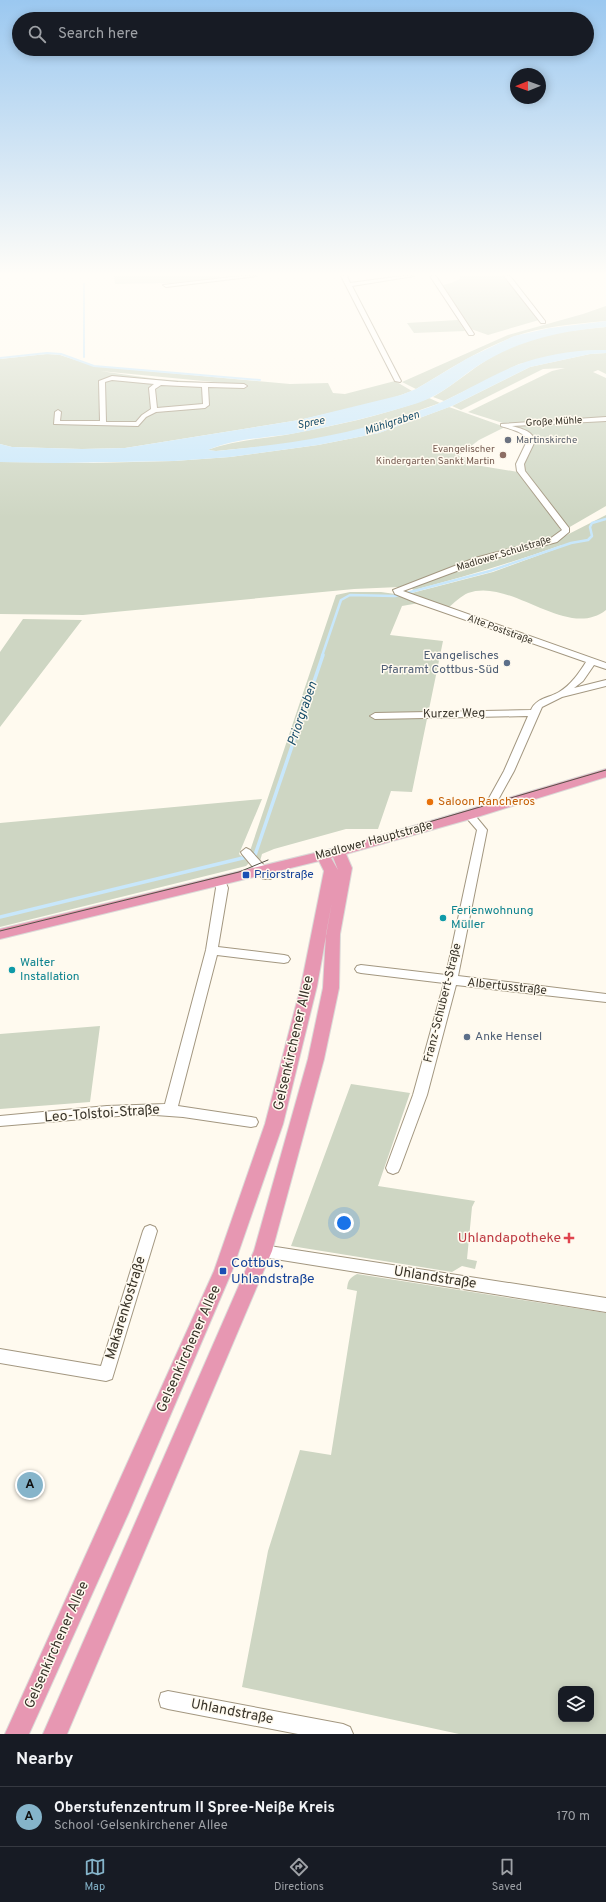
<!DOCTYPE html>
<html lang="en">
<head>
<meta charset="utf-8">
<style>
	body { margin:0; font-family:Overpass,sans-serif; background:#242831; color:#f1f3f6 }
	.controls { position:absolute; right:12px; bottom:12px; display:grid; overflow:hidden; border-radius:8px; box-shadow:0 2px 10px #0003 }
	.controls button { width:36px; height:36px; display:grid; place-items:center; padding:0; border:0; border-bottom:1px solid #363941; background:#171b24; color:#f1f3f6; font:20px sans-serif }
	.compass { position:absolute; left:510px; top:68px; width:36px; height:36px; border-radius:50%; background:#171b24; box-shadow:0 2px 10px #0003; rotate:269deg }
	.you { position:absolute; left:344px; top:1223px; width:14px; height:14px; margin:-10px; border:3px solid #fff; border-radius:50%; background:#1a73e8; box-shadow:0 0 0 6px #1a73e833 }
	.badge { display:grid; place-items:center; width:26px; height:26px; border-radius:50%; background:#85b4ca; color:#111; font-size:13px; font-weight:700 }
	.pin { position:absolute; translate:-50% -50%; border:2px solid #fff; box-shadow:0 1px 4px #0006 }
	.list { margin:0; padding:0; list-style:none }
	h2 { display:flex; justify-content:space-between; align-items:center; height:52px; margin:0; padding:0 16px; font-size:17px }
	h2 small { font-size:13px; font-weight:400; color:#9ea1a6 }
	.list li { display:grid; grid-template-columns:26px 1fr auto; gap:12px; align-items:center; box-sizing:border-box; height:60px; padding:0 16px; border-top:1px solid #363941 }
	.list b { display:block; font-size:15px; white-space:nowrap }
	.list p { margin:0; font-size:13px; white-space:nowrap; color:#9ea1a6 }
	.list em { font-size:13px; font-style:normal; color:#9ea1a6 }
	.icon { flex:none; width:22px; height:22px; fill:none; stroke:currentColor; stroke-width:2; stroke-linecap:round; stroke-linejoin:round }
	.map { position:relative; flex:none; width:606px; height:1734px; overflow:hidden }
	.search { position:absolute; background:#171b24; box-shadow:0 2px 10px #0003; left:12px; right:12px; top:12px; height:44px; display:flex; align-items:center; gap:10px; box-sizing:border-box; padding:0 14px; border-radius:22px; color:#9ea1a6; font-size:15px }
	.sheet { height:112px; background:#171b24 }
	nav { display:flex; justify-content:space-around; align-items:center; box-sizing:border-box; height:56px; border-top:1px solid #363941; background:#171b24; font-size:11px; color:#9ea1a6 }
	nav a { display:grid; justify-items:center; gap:2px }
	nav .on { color:#85b4ca }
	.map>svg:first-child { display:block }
	.green { fill:#ced6c3; fill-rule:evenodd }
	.water { fill:#c8e7fb }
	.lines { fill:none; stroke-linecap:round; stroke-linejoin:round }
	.stream-far2 { stroke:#c8e7fb; stroke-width:2 }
	.stream-far1 { stroke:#c8e7fb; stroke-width:2.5 }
	.stream { stroke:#c8e7fb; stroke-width:3.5 }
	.minor-casing { stroke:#a39780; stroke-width:2 }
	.major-casing { stroke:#dbdad8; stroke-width:2 }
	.minor { fill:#fff; fill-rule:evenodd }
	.major { fill:#e797b2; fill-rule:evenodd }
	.tram { stroke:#575248; stroke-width:1 }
	.worship-dot { fill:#6b7280; stroke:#fffaef; stroke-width:1.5 }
	.education-dot { fill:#8d6e63; stroke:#fffaef; stroke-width:1.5 }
	.service-dot { fill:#5c6f8a; stroke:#fffaef; stroke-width:1.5 }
	.food-dot { fill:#e8710a; stroke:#fffaef; stroke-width:1.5 }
	.transit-dot { fill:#1a4fb4; stroke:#fffaef; stroke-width:1.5 }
	.culture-dot { fill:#0f9aa8; stroke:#fffaef; stroke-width:1.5 }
	.health-dot { fill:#e0444e; stroke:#fffaef; stroke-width:1.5 }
	.labels { text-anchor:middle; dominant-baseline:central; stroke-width:3; stroke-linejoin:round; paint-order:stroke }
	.far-street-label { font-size:10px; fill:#383329; stroke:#fffaef }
	.far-worship-label { font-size:10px; fill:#5b616d; stroke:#fffaef; text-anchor:start }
	.far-education-label { font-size:10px; fill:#785e54; stroke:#fffaef; text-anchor:end }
	.far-water-label { font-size:11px; font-style:italic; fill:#194e6b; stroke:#fffaef }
	.service-label { font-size:12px; fill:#4e5e75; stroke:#fffaef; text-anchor:end }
	.street-label { font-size:12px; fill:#383329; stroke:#fffaef }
	.food-label { font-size:12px; fill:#c56008; stroke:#fffaef; text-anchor:start }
	.transit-label { font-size:12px; fill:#164399; stroke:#fffaef; text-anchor:start }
	.culture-label { font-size:12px; fill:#0d838f; stroke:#fffaef; text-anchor:start }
	.water-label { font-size:13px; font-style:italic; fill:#194e6b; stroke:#fffaef }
	.near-street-label { font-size:14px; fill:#383329; stroke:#fffaef }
	.near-health-label { font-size:14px; fill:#be3a42; stroke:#fffaef; text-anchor:end }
	.near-transit-label { font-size:14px; fill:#164399; stroke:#fffaef; text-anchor:start }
</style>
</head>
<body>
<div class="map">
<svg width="606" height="1734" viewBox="0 0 606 1734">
	<rect width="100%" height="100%" fill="#fffaef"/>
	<path class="green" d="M 114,276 L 219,276 L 222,280 L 171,283 L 115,284 Z
		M 459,276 L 504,276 L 539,320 L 488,335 L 471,329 L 443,285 L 451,283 L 460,279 Z
		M 606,306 L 606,321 C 575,324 542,326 513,337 C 478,350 448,370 416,389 L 402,382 L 508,335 L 583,314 Z
		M 458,320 L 465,331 L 414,333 L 407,323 Z
		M 606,327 L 606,350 L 581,351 L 519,364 L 444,401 L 433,397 C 457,383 477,364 502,351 C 533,335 571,330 606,327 Z
		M 606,353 L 606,374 L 598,370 L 593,372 L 606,378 L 606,418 L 506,424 L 468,412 L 552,371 L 565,368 L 543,369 L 461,410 L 452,406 L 530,367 L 590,354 Z
		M 47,354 L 60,355 L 94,366 L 290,384 L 328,383 L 333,393 L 345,394 L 395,381 L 412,391 L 387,400 L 299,420 L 125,448 L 82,449 L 12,447 L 0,444 L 0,359 ZM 100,371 L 245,385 L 157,379 Z
		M 429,398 L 440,403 C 398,418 354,433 310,440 C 279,446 247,448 216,451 L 207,450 C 232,441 258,439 285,435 C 333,426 383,416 429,398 Z
		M 449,407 L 505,427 L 479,440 L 458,456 L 478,460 L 475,465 L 518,472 L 561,530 L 561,533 L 552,538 L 506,550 L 445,570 L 399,587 L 354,589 L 83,615 L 0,614 L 0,462 L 93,463 L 174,461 L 230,457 L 318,445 L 379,433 Z
		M 606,420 L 606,506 L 568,528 L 524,472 L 522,465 L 535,439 C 530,430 519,428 510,425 Z
		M 606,515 L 606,610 C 567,641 511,577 468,593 C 461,596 454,603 448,608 L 408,594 L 493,572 L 564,546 L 562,545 C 513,562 464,577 414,590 L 410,588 L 492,557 L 555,541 Z
		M 350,592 L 381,592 L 395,594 L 419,603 L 402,606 L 390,635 L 443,641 L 412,792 L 391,791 L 378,829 L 346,829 L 274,849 L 262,854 L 260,861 L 250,851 L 336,595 Z
		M 23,619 L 82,620 L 0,727 L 0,652 Z
		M 262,799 L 239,854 L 249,863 L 246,866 L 0,927 L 0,823 Z
		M 100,1026 L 90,1102 L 0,1109 L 0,1034 Z
		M 351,1084 L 410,1093 L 378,1186 L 475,1201 L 472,1207 L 467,1259 L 477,1261 L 475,1269 L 462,1266 L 452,1272 L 291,1246 Z
		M 357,1274 L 606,1313 L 606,1734 L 459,1734 L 242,1687 L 268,1551 L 300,1450 L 331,1455 L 357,1291 L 347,1289 C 348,1281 349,1278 357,1274 ZM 561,1689 L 591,1689 L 591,1719 L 561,1719 Z"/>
	<path class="water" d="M 606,321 L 606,327 C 561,331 518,340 479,365 C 459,378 442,395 418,403 C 376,416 334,426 291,434 C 264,438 233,439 208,450 L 216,451 C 279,445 340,437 400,417 C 415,412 432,407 446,400 C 469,389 492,375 517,365 C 542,355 579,349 606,350 L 606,353 L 590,354 L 530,367 L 452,406 L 379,433 L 318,445 L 230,457 L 174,461 L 56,463 L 0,462 L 0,444 L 12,447 L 82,449 L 125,448 L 299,420 L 401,395 L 416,389 L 468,358 L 514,336 L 550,328 Z"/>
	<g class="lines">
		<path class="stream-far2" d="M 84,284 L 84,357
			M 0,358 L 47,353 L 61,354 L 94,366 L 260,380"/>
		<path class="stream-far1" d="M 322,656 L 341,600 L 350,595 L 395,596 L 490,571 L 571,543 L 588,540 L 592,536 L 590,527 L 592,523 L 606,519"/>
		<path class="stream" d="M 0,917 L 255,855 L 323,655"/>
		<g class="minor-casing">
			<path id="minor" d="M 241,276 L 257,276 L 166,287 L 163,285 Z
				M 341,276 L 347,276 L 350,283 L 402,276 L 414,276 L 352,286 L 401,381 L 400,382 L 395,381 Z
				M 430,276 L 436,276 L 474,334 L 473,335 L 469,335 Z
				M 504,276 L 510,276 L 545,321 L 545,323 L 541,323 Z
				M 112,376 L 178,382 L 244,384 L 247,386 L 244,388 L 208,387 L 209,405 L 205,408 L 156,412 L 146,417 L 138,426 L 54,424 L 55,412 L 58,410 L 61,412 L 60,421 L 100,421 L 99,381 ZM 112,380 L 154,384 L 149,388 L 151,409 L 142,415 L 136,422 L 106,422 L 105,382 ZM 161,385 L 202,387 L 203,404 L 157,408 L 155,389 Z
				M 606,417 L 606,421 L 512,426 C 521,429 532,430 535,441 L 524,464 L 525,471 L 569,528 L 569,532 L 557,542 L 481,562 L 403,591 L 606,663 L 606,669 L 594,665 L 583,681 L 574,688 L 606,680 L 606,686 L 562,697 L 542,707 L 514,771 L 493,809 L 488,812 L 484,811 L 483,809 L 504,771 L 528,716 L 375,719 L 370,716 L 375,713 L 531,710 C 536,698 549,698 559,692 C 571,685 579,673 586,662 L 417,603 L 395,594 L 393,590 L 475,558 L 551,538 L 562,530 L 517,471 L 516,464 L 527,441 C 525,431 509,429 501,426 L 501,424 Z
				M 469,812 L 473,813 L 487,830 L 458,976 L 606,994 L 606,1002 L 456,985 L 427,1095 L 400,1168 L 398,1172 L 393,1174 L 388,1172 L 386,1168 L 413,1095 L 444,983 L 361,973 L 357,972 L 355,969 L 357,966 L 361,965 L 446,975 L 477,830 L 464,815 Z
				M 246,848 L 250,850 L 271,873 L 273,876 L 271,879 L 263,879 L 242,854 L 241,852 Z
				M 220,877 L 224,878 L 228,888 L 218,947 L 284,955 L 288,956 L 290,959 L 288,962 L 284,963 L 217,955 L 178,1106 L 251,1117 L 256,1118 L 258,1122 L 256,1126 L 251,1127 L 183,1117 L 142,1114 L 0,1126 L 0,1116 L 107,1106 L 165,1104 L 206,950 L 216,888 L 214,881 Z
				M 150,1225 L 155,1227 L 157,1231 L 112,1379 L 106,1381 L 0,1363 L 0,1349 L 101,1366 L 143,1231 L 145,1227 Z
				M 263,1245 L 606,1298 L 606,1312 L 263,1257 L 258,1255 L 256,1251 L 258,1247 Z
				M 168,1691 L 343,1724 L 350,1727 L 353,1734 L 298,1734 L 168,1709 L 161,1707 L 159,1700 L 161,1693 Z"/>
		</g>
		<g class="major-casing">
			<path id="major" d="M 606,769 L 606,777 L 474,818 L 346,854 L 352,868 L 340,934 L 339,988 L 324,1059 L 272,1251 L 67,1734 L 43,1734 L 254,1251 L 308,1059 L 323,988 L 326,934 L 332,902 L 317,986 L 283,1124 L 232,1271 L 129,1512 L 29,1734 L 5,1734 L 214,1271 L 265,1124 L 301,986 L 324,871 L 319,861 L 0,939 L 0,929 L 356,843 ZM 333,857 L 338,870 L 331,858 Z"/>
		</g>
		<use href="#minor" class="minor"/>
		<use href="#major" class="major"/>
		<path class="tram" d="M 395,832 L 606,770
			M 0,931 L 239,872 L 268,860"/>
	</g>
	<linearGradient id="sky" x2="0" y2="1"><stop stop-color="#9bc8f0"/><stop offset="0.53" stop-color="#fffdf8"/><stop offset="1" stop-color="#fffdf8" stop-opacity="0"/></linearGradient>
	<rect width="606" height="518" fill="url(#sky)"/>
	<circle class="worship-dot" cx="508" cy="440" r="4"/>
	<circle class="education-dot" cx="503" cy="455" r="4"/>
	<g class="service-dot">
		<circle cx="507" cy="663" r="4"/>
		<circle cx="467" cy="1037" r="4"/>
	</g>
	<circle class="food-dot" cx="430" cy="802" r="4"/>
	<g class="transit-dot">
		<rect x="242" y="871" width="8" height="8" rx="2"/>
		<rect x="219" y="1267" width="8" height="8" rx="2"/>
	</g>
	<g class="culture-dot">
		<circle cx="443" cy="918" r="4"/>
		<circle cx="12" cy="970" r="4"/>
	</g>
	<path class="health-dot" d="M567 1232h4v4h4v4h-4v4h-4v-4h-4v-4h4z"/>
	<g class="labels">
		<g class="far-street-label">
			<text transform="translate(554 422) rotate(-3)">Große Mühle</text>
			<text transform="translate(504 554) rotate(-17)">Madlower Schulstraße</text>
			<text transform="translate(500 630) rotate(20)">Alte Poststraße</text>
		</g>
		<g class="far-worship-label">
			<text x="516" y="440">Martinskirche</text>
		</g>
		<g class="far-education-label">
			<text x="495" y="449">Evangelischer<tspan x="495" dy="12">Kindergarten Sankt Martin</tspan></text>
		</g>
		<g class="far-water-label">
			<text transform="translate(311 423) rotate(-11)">Spree</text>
			<text transform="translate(392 423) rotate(-18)">Mühlgraben</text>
		</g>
		<g class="service-label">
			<text x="499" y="656">Evangelisches<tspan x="499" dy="14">Pfarramt Cottbus-Süd</tspan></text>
			<text x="475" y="1037" text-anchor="start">Anke Hensel</text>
		</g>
		<g class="street-label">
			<text transform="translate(454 714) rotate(-1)">Kurzer Weg</text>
			<text transform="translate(374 841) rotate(-15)">Madlower Hauptstraße</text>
			<text transform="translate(507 987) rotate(6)">Albertusstraße</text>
			<text transform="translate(443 1003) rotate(-76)">Franz-Schubert-Straße</text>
		</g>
		<g class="food-label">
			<text x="438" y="802">Saloon Rancheros</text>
		</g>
		<g class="transit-label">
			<text x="254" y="875">Priorstraße</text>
		</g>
		<g class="culture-label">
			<text x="451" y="911">Ferienwohnung<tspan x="451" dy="14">Müller</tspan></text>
			<text x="20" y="963">Walter<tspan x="20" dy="14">Installation</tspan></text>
		</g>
		<g class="water-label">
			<text transform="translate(303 714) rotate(-71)">Priorgraben</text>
		</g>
		<g class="near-street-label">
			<text transform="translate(294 1043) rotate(-77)">Gelsenkirchener Allee</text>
			<text transform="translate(102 1114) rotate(-4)">Leo-Tolstoi-Straße</text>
			<text transform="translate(435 1278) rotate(9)">Uhlandstraße</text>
			<text transform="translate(126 1308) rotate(-73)">Makarenkostraße</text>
			<text transform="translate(189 1349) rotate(-66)">Gelsenkirchener Allee</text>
			<text transform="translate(57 1645) rotate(-66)">Gelsenkirchener Allee</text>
			<text transform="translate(232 1712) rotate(11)">Uhlandstraße</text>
		</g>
		<g class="near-health-label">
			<text x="561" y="1238">Uhlandapotheke</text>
		</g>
		<g class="near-transit-label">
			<text x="231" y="1263">Cottbus,<tspan x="231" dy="16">Uhlandstraße</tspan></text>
		</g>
	</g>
</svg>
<div class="controls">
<button><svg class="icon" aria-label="layers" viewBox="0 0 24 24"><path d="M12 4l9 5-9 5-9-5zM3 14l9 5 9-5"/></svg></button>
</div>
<svg class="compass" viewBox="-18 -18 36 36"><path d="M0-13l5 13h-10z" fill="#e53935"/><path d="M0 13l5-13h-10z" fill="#9ea1a6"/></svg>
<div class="you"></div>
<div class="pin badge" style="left:30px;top:1485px">A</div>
<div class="search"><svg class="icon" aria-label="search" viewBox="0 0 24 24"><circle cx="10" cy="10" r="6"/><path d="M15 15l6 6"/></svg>Search here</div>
</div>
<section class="sheet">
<h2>Nearby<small></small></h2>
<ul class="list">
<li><span class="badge">A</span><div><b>Oberstufenzentrum II Spree-Neiße Kreis</b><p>School · Gelsenkirchener Allee</p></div><em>170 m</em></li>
</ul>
</section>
<nav>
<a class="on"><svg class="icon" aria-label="map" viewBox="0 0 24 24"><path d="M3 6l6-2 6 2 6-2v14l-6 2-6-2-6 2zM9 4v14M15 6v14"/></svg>Map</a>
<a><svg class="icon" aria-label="directions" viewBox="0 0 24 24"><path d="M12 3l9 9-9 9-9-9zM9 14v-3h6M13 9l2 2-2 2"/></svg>Directions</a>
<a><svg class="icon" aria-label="saved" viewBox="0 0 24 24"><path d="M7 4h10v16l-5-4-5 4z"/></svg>Saved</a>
</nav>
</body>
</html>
